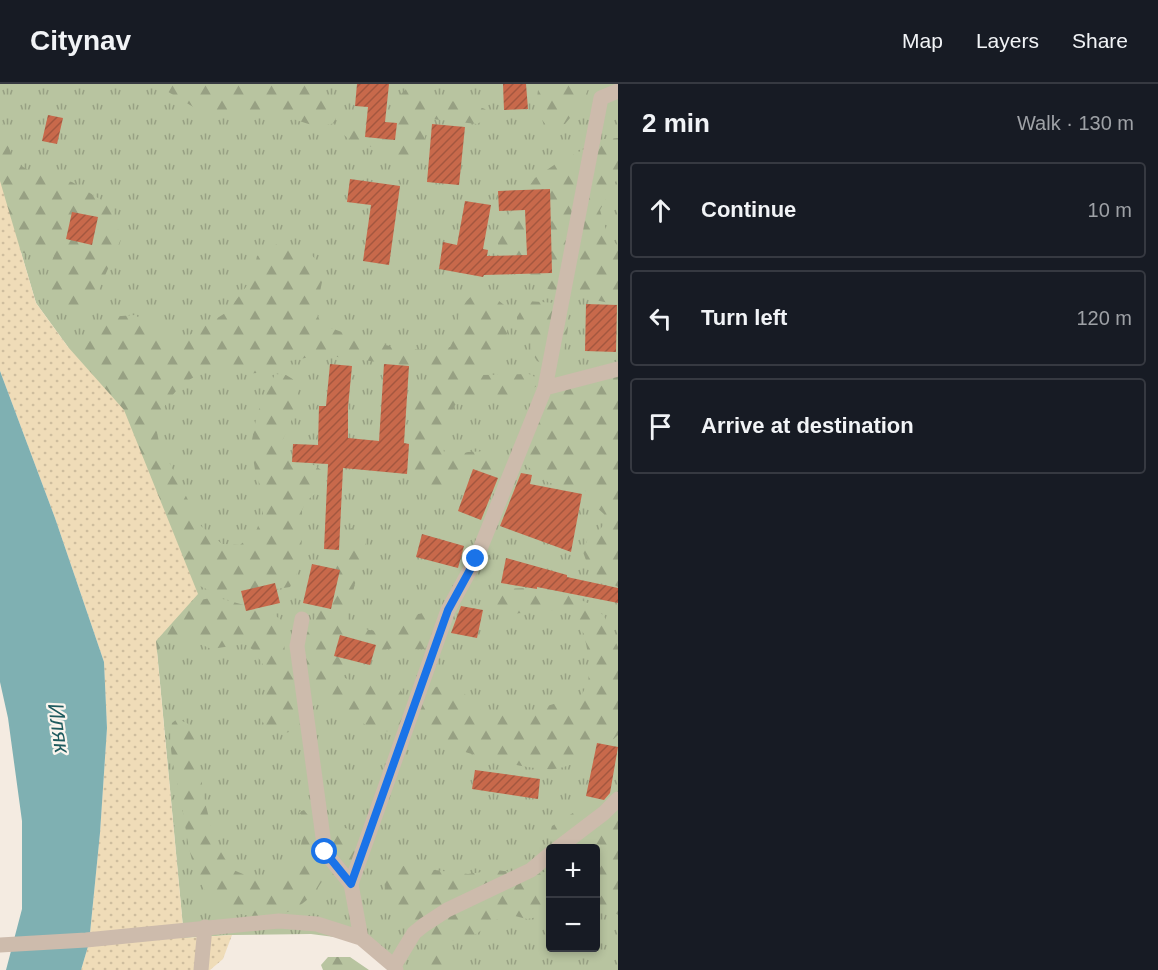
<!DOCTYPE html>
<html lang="en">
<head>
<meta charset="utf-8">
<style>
	body { margin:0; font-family:Arial,sans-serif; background:#242831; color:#f1f3f6 }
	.controls { position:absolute; right:18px; bottom:18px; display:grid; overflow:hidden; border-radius:6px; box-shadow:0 3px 9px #0003 }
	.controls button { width:54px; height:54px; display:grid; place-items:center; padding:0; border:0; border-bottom:2px solid #363941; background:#171b24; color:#f1f3f6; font:30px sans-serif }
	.stop { position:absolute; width:18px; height:18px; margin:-14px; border:4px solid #1a73e8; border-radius:50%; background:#fff }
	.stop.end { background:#1a73e8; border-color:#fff; box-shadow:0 2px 6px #0008 }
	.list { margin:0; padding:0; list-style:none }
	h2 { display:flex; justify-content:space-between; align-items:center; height:78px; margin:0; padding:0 24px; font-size:26px }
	h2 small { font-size:20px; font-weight:400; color:#9ea1a6 }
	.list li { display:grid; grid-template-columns:39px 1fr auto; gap:18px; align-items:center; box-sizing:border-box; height:96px; margin:0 12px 12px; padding:0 12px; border:2px solid #363941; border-radius:6px }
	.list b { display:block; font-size:22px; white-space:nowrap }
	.list em { font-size:20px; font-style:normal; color:#9ea1a6 }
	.icon { flex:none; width:33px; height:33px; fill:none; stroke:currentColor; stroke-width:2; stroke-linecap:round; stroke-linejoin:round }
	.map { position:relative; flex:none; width:618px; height:886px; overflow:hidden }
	header { display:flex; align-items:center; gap:36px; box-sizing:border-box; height:84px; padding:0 30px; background:#171b24; border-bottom:2px solid #363941 }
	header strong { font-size:28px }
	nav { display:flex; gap:33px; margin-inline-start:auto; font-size:21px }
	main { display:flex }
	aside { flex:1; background:#171b24 }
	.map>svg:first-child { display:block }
	.grass { fill:url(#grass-tufts); fill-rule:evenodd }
	.forest { fill:url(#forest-firs) }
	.sand { fill:url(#sand-dots) }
	.water { fill:#7fb0b2 }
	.building { fill:url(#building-hatch) }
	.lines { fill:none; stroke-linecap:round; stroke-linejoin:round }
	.minor { stroke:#cdbbac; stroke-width:15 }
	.route { stroke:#1a73e8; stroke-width:8 }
	.labels { text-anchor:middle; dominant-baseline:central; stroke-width:4.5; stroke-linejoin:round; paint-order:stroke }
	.water-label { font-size:22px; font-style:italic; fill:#1f5a5e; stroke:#fbf5ee }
</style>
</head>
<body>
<header>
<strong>Citynav</strong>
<nav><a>Map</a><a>Layers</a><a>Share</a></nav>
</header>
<main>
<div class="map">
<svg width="618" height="886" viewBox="0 0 618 886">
	<defs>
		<pattern id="grass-tufts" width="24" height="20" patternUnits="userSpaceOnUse" patternTransform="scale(1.5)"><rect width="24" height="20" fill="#b8c4a0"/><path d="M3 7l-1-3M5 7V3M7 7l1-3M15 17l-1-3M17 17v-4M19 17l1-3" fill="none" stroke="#97a083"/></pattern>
		<pattern id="forest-firs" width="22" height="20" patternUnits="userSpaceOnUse" patternTransform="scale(1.5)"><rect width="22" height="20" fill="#b8c4a0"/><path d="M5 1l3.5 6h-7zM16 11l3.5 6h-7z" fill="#97a083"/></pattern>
		<pattern id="sand-dots" width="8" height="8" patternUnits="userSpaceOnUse" patternTransform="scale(1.5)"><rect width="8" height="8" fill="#efdcb8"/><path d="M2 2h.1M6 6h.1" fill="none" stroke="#cebd9e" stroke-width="1.8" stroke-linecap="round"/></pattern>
		<pattern id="building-hatch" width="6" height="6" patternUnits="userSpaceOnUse" patternTransform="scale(1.5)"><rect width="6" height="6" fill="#c8694b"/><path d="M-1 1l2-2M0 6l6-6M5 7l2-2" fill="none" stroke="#a4573f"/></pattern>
	</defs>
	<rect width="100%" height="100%" fill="#f4ebe1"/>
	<path class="grass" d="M 0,0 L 618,0 L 618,886 L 394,886 L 365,857 L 311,850 L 232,851 L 184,854 L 156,557 L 68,263 L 36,219 L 0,97 ZM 550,764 L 596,764 L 596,864 L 550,864 Z"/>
	<path class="forest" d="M 155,0 L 311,0 L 337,25 L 335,39 L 318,43 L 271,28 L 247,28 L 225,33 L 205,30 Z
		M 539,0 L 590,0 L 583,18 L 565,40 L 548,43 C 535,30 536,17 539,0 Z
		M 407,4 L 421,8 L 432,16 L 466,18 L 485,25 L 488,29 L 487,35 L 477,40 L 432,35 C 423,50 424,67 416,82 L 406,83 L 391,65 C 374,63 356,63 343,50 L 345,39 L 361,29 L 381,33 L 391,30 L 398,13 Z
		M 0,32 L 13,77 L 35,90 L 72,98 L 111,122 L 121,155 L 93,219 L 75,230 L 54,223 L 46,195 L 54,171 L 55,161 L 43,162 L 33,172 L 5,163 L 0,158 Z
		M 618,54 L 618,93 L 600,126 L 606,146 L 618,163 L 618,221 L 554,207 L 522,195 L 498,162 L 498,146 L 535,94 L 557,79 L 604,55 Z
		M 277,160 L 305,164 L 319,179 L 322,198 L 316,227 L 321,240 C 360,256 408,272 450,263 C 463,242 450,229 475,209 L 494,213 L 508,224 L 507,250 L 498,271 L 490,274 L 479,284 L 482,291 L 529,290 L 539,295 L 539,301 L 510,315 L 476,315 L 455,321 L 442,357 L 444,368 L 453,372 L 468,368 L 489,367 L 504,376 L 503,383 L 497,387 L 461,393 L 437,407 C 428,405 420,403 415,393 C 410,383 411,315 418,306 C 422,299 428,297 433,289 L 427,284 L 321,271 L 284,278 L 267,288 L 245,290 L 226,285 L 202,288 L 181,301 L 166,319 L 156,343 L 159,358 L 201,442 L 222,460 L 240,461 L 256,447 L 263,430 L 262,405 L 256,392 L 251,361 L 257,330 L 275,290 L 286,291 L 296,297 C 302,323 290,337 281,360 L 287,371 L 316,382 L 321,386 L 321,396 L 315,410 L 306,417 L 302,426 L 302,456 L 298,487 L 290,503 L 234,511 L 213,508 L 176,491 L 0,172 L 63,273 L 85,263 L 108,233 L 135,231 L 156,245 L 167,255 L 182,256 L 227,228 L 252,195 L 257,172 Z
		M 527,217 L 556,219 L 568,229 C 569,248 566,261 559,277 L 544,280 L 537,277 L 532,269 L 532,258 L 526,251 L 517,246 L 517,233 Z
		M 580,283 L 618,288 L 618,503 L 590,487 L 583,468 L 588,454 L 596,450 L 606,438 L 604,430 L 596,423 L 592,412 L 580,403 L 549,399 L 527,382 L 526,366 L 558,292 L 566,287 Z
		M 351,444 L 363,451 L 367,463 L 350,515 L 347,534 L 352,543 L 387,549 L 404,541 L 418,530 L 432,528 L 436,535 L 433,550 L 425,565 C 412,567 399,562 388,565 C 369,570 361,585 340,581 L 336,586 L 338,591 C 346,595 355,598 364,599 C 373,600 384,597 392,600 C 411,606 410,644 389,647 C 369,650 341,622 324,614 C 306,624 311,632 299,642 C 285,655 268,648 260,634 L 268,595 L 264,582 L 253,566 L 245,560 L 211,565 L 188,554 L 174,553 L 162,561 L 147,583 L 168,522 L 216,513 L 272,529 L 281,536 L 285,568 L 291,571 L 311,543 L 344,460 L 346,449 Z
		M 551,503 L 590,520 L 604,532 L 618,563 L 618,651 C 605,664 573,683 554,685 C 532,688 439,665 424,649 C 409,635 421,607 439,602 C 464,595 470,625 488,629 C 520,636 550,619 581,612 L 588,599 L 590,579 L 584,550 L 570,530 L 555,526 L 500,531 L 492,525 L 493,515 L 501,505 Z
		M 177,635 L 187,639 L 197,650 L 203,710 L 215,758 L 231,785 L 250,793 L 282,791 L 296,779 L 303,753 L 303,734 L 299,728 L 304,726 L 316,742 C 328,745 342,742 353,746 C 367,751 377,771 364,783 C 358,789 334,791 324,794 C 317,807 305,820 292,826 C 286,830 276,830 269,831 C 251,834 222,829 210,813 C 189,787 187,748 181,717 C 176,691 167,665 172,639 Z
		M 618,701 L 618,831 L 607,823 L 596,824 L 596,764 L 554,764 L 549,752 L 552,742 Z
		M 397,781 L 450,788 L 468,790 L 496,786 L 535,791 L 547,787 L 550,781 L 550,831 L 527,835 L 511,831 L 496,836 L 469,855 L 439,858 C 422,845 374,817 387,791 C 389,787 394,783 397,781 Z
		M 427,865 L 440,869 L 458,886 L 415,886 L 417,871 Z
		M 328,873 L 350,873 L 369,886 L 323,886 L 321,881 Z"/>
	<path class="sand" d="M 0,97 L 36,219 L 68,263 L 124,326 L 198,510 L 156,557 L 184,854 L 232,851 L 223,875 L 210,886 L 81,886 L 89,859 L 100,749 L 107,644 L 104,578 L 55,434 L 0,287 Z"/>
	<path class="water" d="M 0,287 L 55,434 L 104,578 L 107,644 L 100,749 L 89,859 L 81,886 L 6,886 L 22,825 L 22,737 L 8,634 L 0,598 Z"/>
	<path class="building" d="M 357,0 L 389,0 L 385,38 L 397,39 L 395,56 L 365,53 L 368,23 L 355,22 Z
		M 503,0 L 526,0 L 528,25 L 504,26 Z
		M 48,31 L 63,34 L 57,60 L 42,57 Z
		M 432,40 L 465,43 L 459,101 L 427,98 Z
		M 350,95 L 400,102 L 389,181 L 363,177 L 371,121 L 347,118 Z
		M 550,105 L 552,189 L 484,191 L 483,193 L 439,185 L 443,158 L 457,161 L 465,117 L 491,121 L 483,165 L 488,166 L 487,172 L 527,171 L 525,126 L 499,127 L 498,107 Z
		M 72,128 L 98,133 L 92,161 L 66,155 Z
		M 586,220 L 617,221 L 616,268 L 585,267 Z
		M 330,280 L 352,282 L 348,323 L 348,354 L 379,357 L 384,280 L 409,282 L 404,359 L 409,360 L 407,390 L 343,384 L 339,466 L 324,465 L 328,380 L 292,378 L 293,360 L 318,361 L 319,322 L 326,322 Z
		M 473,385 L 498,394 L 481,436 L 458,427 Z
		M 521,389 L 532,391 L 530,400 L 582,410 L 571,468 L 500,442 Z
		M 422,450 L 464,462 L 458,484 L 416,473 Z
		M 506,474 L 567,491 L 567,493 L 618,504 L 618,519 L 537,503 L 537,505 L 501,499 Z
		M 312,480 L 340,486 L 331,525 L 303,519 Z
		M 275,499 L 280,519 L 246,527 L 241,507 Z
		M 461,522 L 483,526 L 477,554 L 451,549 Z
		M 340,551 L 376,561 L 370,581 L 334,572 Z
		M 597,659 L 618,663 L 610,709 L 604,716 L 586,712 Z
		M 475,686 L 540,695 L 538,715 L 472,705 Z"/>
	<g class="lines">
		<path class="minor" d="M 545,304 L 601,14 L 618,7
			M 302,535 L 297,562 L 325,768 L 351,800
			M 558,764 L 604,729 L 618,715
			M 361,854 L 351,800 L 448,526 L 476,475 L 545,304 L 618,285
			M 0,861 L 86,856 L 279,837 L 317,840 L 361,854 L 394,882 L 396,886
			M 394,882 L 414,849 L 424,841 L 447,826 L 531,786 L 550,770
			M 201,886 L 205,843"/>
	</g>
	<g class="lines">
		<path class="route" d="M 325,768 L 351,800 L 448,526 L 476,475"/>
	</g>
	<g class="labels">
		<g class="water-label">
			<text transform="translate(59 644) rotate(82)">Иляк</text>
		</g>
	</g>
</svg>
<div class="controls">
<button>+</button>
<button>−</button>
</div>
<div class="stop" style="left:325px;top:768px"></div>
<div class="stop end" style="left:476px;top:475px"></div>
</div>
<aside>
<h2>2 min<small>Walk · 130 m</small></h2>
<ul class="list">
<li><svg class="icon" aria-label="ahead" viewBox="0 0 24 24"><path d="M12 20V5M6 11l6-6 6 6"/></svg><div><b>Continue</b></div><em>10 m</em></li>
<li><svg class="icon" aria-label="left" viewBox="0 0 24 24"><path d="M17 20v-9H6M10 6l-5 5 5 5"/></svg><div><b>Turn left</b></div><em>120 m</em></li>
<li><svg class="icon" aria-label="arrive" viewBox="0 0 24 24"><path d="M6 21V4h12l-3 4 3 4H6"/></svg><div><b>Arrive at destination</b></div></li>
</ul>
</aside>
</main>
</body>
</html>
